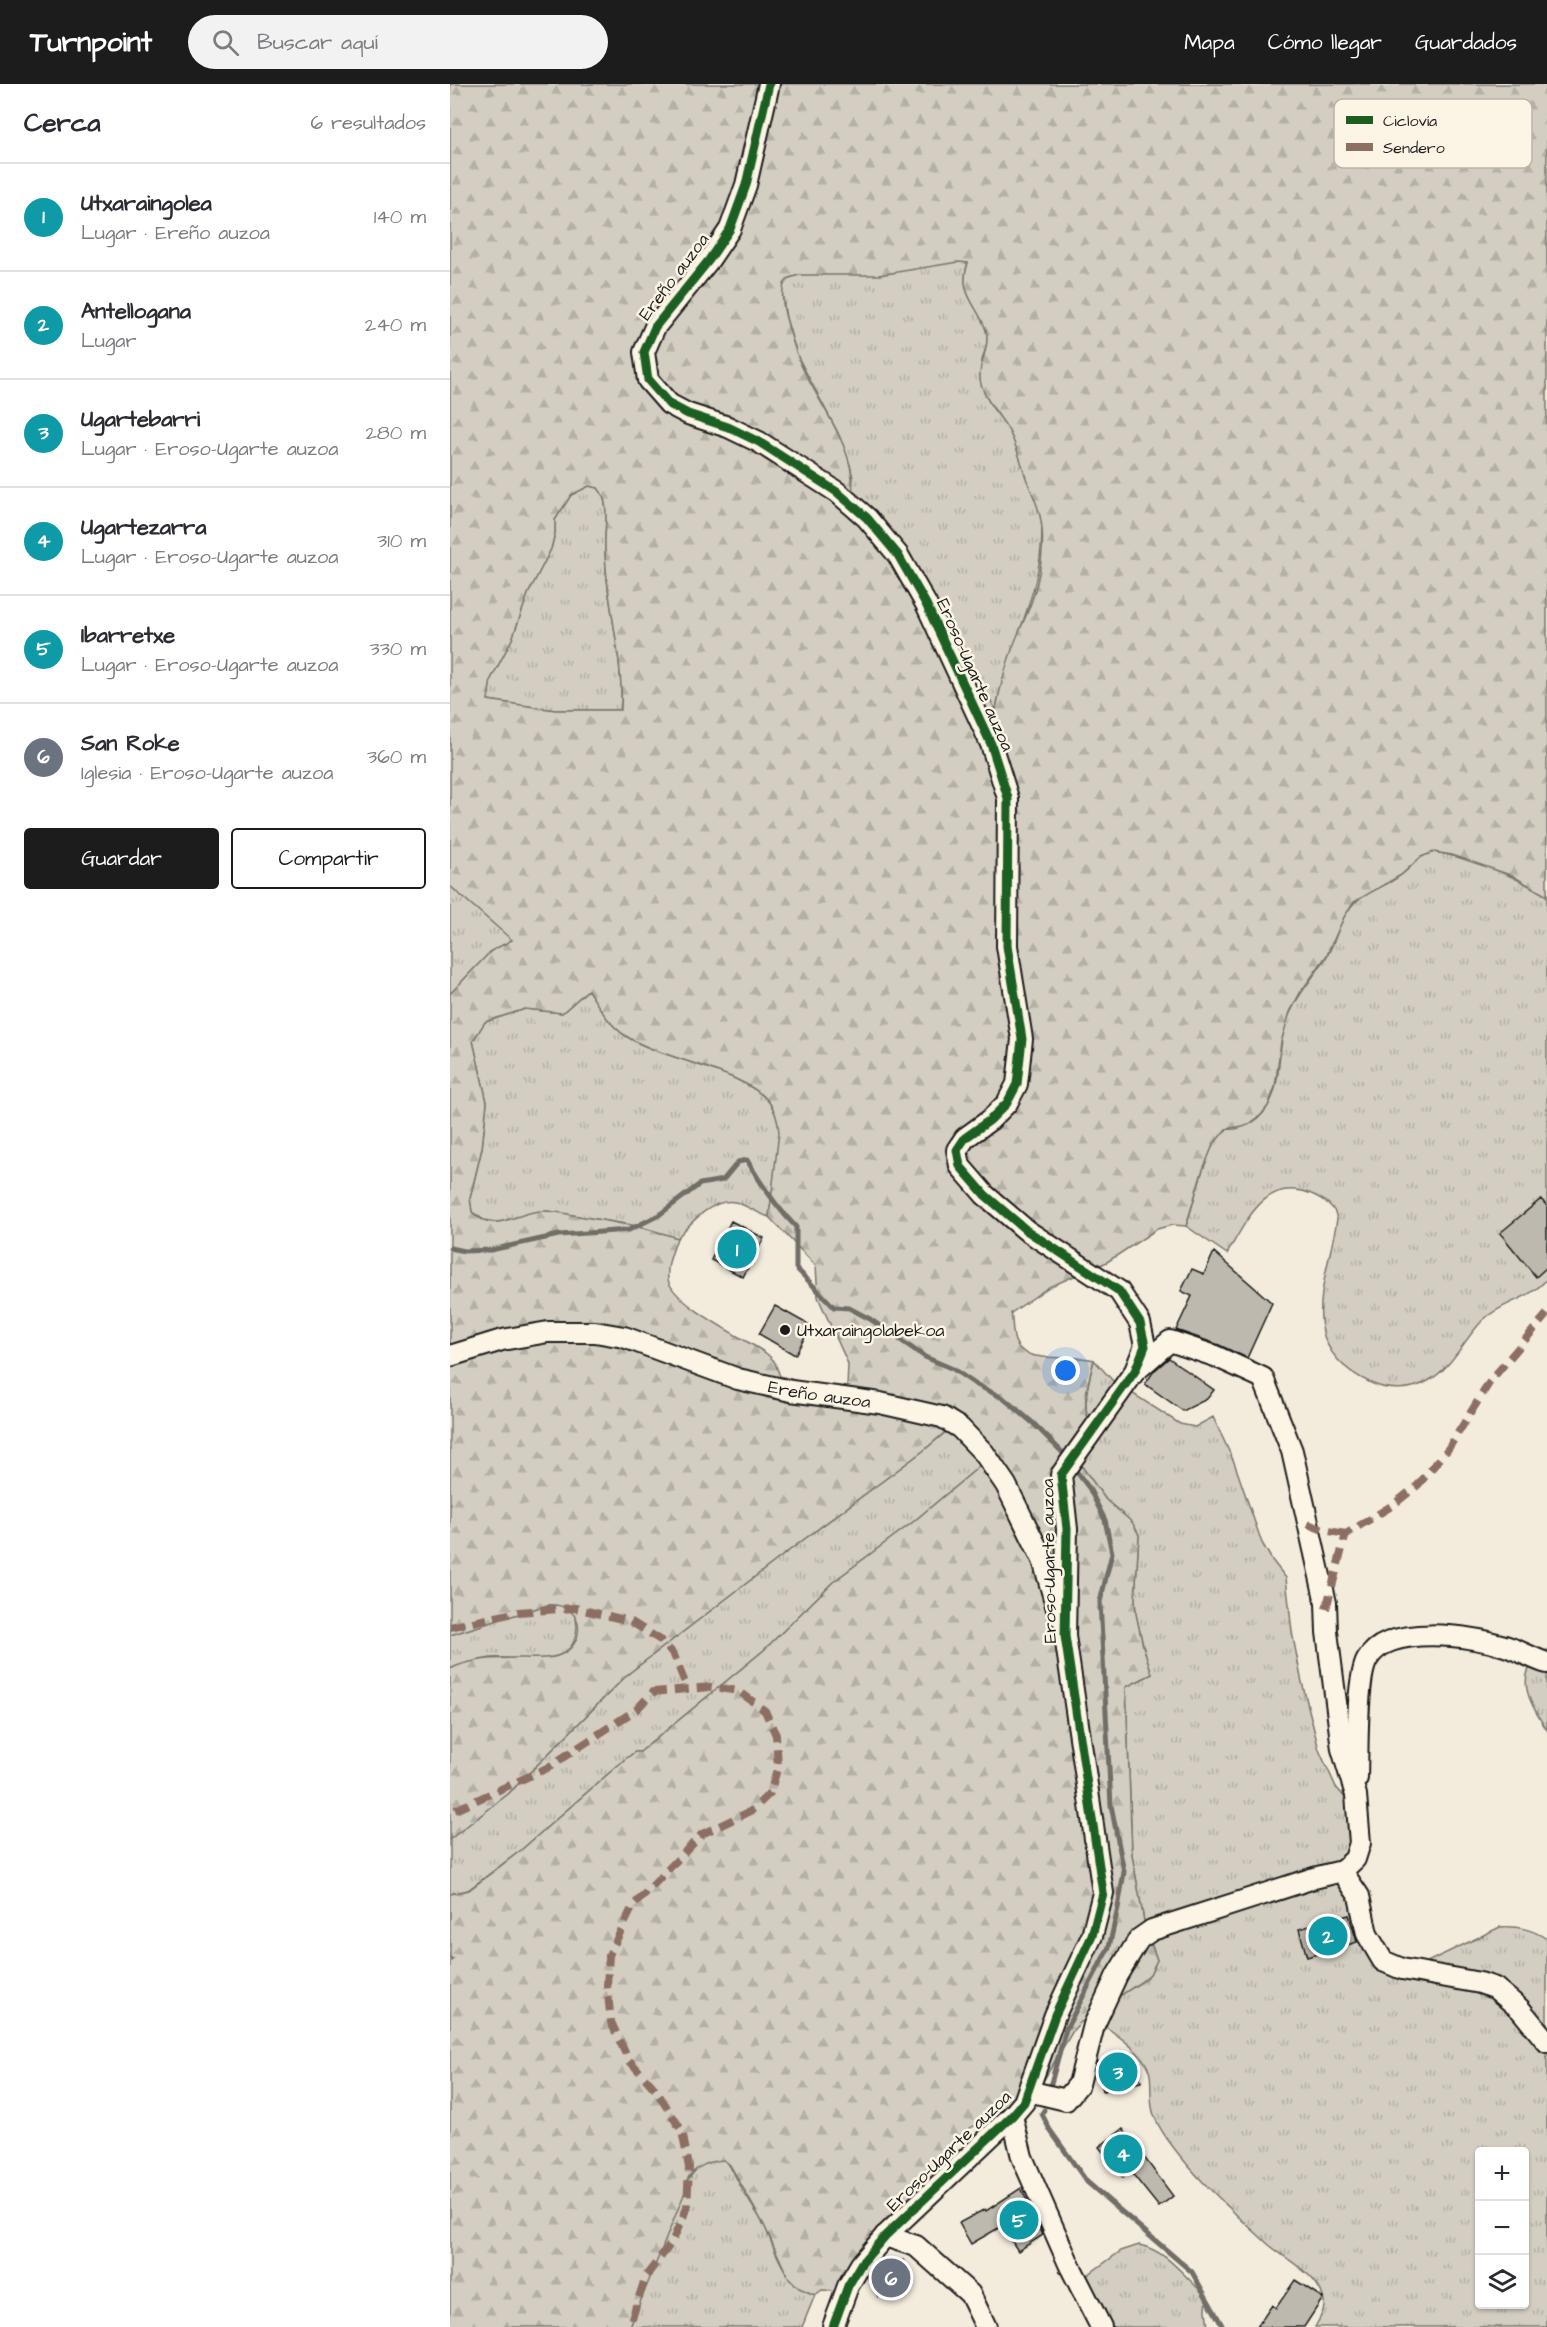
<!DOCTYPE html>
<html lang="es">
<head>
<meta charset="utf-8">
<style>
	body { margin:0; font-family:"Architects Daughter",sans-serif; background:#f2f2f3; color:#2b2b33 }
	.controls { position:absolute; right:18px; bottom:18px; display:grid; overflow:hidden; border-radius:6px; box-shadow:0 2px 4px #0004 }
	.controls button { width:54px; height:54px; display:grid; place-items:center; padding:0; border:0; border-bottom:2px solid #e1e1e2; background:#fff; color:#2b2b33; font:30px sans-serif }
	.you { position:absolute; left:616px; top:1287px; width:21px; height:21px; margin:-15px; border:4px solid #fff; border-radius:50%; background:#1a73e8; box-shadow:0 0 0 9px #1a73e833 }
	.badge { display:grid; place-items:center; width:39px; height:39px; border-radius:50%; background:#1c1c1c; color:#fff; font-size:20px; font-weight:700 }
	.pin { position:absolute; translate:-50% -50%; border:3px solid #fff; box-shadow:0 2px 6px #0006 }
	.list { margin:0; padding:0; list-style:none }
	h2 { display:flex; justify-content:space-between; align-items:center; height:78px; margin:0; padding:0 24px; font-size:26px }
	h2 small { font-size:20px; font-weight:400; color:#7c7c81 }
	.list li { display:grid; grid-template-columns:39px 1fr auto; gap:18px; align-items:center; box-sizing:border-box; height:108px; padding:0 24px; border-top:2px solid #e1e1e2 }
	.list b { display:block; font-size:22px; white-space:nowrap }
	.list p { margin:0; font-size:20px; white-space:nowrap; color:#7c7c81 }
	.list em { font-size:20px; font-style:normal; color:#7c7c81 }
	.actions { display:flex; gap:12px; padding:18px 24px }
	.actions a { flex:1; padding:14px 0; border:2px solid #1c1c1c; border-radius:6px; text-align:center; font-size:21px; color:#1c1c1c }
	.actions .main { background:#1c1c1c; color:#fff }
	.icon { flex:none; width:33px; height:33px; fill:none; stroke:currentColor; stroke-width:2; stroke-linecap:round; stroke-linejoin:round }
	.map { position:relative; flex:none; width:1097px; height:2243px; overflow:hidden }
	header { display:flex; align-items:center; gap:36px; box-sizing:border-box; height:84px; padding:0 30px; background:#1c1c1c; color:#fff }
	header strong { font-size:28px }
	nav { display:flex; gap:33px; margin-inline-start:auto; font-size:21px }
	.search { width:420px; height:54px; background:#f2f2f3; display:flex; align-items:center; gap:15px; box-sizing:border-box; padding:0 21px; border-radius:33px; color:#7c7c81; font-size:22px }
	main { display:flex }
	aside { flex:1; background:#fff }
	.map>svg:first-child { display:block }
	.grass { fill:url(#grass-tufts); stroke:#78756e; stroke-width:1.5; fill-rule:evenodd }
	.forest { fill:url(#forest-firs); stroke:#78756e; stroke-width:1.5; fill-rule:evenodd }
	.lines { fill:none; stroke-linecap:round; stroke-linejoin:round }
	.stream { stroke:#716e68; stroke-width:5 }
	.building { fill:#beb9ae; stroke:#1c1c1c; stroke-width:1.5 }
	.minor-casing { stroke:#1c1c1c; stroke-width:24 }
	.minor { stroke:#fcf5e5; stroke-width:20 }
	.quiet { stroke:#8d6e63; stroke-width:8; stroke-dasharray:15 8; stroke-linecap:butt }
	.cycleway-casing { stroke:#fcf5e5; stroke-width:13 }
	.cycleway { stroke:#1b5e20; stroke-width:9 }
	.poi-dot { fill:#1c1c1c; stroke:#fcf5e5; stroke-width:2 }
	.labels { text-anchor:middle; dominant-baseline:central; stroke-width:5; stroke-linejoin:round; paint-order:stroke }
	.street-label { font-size:18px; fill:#1c1c1c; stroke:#fcf5e5 }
	.poi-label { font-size:18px; fill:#1c1c1c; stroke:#fcf5e5; text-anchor:start }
	.key { fill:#fcf5e5; stroke:#b9b4a9; stroke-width:1.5 }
	.key-label { font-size:16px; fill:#1c1c1c }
</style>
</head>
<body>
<header>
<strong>Turnpoint</strong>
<div class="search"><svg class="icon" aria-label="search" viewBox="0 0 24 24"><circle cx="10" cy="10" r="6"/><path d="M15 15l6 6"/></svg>Buscar aquí</div>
<nav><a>Mapa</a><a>Cómo llegar</a><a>Guardados</a></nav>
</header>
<main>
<aside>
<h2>Cerca<small>6 resultados</small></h2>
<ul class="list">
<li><span class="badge" style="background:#0f9aa8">1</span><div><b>Utxaraingolea</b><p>Lugar · Ereño auzoa</p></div><em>140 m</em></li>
<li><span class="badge" style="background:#0f9aa8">2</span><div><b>Antellogana</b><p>Lugar</p></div><em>240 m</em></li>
<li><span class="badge" style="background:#0f9aa8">3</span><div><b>Ugartebarri</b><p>Lugar · Eroso-Ugarte auzoa</p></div><em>280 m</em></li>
<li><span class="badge" style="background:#0f9aa8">4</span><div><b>Ugartezarra</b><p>Lugar · Eroso-Ugarte auzoa</p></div><em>310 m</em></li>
<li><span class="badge" style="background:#0f9aa8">5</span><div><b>Ibarretxe</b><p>Lugar · Eroso-Ugarte auzoa</p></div><em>330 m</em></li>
<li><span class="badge" style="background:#6b7280">6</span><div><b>San Roke</b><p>Iglesia · Eroso-Ugarte auzoa</p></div><em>360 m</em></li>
</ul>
<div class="actions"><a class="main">Guardar</a><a>Compartir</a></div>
</aside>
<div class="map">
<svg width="1097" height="2243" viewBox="0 0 1097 2243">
	<defs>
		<pattern id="grass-tufts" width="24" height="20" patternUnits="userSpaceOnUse" patternTransform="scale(1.5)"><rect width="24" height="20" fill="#d3cec1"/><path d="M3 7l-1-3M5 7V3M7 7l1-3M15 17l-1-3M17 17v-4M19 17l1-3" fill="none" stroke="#b5b0a5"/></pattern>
		<pattern id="forest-firs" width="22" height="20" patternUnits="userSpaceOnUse" patternTransform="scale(1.5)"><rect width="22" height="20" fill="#d3cec1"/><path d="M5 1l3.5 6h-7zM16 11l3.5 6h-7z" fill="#b5b0a5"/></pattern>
	</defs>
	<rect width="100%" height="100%" fill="#f3ecdd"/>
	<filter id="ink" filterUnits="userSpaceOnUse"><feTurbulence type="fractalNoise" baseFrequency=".0167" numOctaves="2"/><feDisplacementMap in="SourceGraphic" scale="12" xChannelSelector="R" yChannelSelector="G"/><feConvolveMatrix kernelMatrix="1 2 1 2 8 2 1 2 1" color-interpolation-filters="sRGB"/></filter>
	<g filter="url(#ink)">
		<path class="grass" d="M 508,178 L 518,178 C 506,214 534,224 537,251 C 539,263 530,274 531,286 C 531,294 535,305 537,313 C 540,324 551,333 557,343 C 567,359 570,377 577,394 C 583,411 592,428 592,446 C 592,513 557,563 546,626 L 450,463 L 397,424 L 403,394 L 400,381 L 388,349 L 347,271 L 336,234 L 332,208 L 334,200 L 339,194 L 349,191 Z
			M 139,402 L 148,404 C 160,417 155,440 155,457 C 154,513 174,569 171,626 L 105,626 L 37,616 L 41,595 L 62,555 L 78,510 L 101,465 L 105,449 L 105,436 L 121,411 Z
			M 984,768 C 1024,775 1063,791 1097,812 L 1097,1195 C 1079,1216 1052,1218 1033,1236 C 1014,1255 1002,1284 978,1297 C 961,1307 938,1307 921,1299 C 842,1263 877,1199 887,1135 C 885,1123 877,1118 866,1112 C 817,1089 798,1134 777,1170 L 736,1142 C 745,1119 755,1058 776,1046 C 778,1045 783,1045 785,1045 C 799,1043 811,1034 818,1022 C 832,999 827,968 835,942 C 844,914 862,896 877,872 C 887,855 890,833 904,819 C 917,806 937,803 951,791 C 963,782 969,771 984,768 Z
			M 0,802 L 63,856 L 41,867 L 0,910 Z
			M 138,906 C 149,922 159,941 176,952 C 212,976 294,986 319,1018 C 326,1027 328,1037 330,1048 L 319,1133 C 307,1129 296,1121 285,1118 C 263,1113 240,1140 227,1154 L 188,1142 L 97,1127 L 52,1139 L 34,1136 L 22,1128 L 20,1114 L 32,1064 L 37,1018 L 23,957 L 34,938 L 75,925 L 112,929 Z
			M 644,1276 L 663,1297 L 730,1340 L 745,1343 L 763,1333 L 784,1378 L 812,1459 L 822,1476 L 836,1494 L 842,1548 L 851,1594 L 869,1666 L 886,1703 L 911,1733 L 913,1756 L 903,1803 L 902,1832 L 913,1865 L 922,1878 L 932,1885 L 969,1882 L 1050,1843 C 1068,1842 1082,1845 1097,1855 L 1097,2243 L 865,2243 C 870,2234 877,2224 873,2213 C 867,2190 835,2175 818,2160 C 800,2144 782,2127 765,2110 C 747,2093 712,2054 704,2031 C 699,2018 702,2004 700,1991 C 697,1969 660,1946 643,1934 L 662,1917 L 693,1897 L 700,1890 L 707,1876 L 695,1843 L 682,1771 L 676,1603 L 702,1590 L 693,1562 L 686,1531 L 685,1515 L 689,1451 L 681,1438 L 656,1416 L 628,1377 L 642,1350 C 631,1319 637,1306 644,1276 ZM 1030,2068 L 1074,2068 L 1074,2220 L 1030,2220 Z
			M 508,1338 L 544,1370 L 463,1438 L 383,1498 L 314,1566 L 190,1668 L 185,1668 L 174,1676 L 70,1767 L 18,1806 L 0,1810 L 0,1755 L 58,1710 L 178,1590 L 345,1462 L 473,1367 Z
			M 97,1521 L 111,1521 L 124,1529 C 128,1538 128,1547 124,1557 C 112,1585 65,1572 41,1574 C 27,1576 12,1579 0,1585 L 0,1551 Z
			M 1097,1566 L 1097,1646 C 1079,1619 1061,1588 1097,1566 Z
			M 265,2076 L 274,2076 C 283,2084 285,2093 291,2103 C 298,2117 308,2129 315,2143 C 327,2170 334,2200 365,2211 L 352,2243 L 180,2243 L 235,2099 L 249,2082 Z
			M 689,2161 C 719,2167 735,2195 757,2212 L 756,2226 L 758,2243 L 640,2243 L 621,2203 L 671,2167 Z"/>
		<path class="forest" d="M 0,0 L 1097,0 L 1097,812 L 1063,792 L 1002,771 L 984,768 L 971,773 L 951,791 L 904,818 L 894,833 L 877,871 L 850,909 L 840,928 L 831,958 L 825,1003 L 818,1022 L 811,1031 L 798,1041 L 776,1045 L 763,1061 L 752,1088 L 736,1142 L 722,1141 L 707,1145 L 657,1178 L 599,1203 L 561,1229 C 563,1238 562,1249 565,1257 C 574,1283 622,1269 644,1276 C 636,1308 631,1317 642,1350 L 628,1377 L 656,1416 L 682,1438 L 689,1451 L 685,1515 L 686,1530 L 693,1562 L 702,1590 L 676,1603 L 682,1771 L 695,1843 L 707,1876 L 700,1890 L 692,1897 L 662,1917 L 643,1934 L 631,1938 L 624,1945 L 586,2009 L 575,2017 L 520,2044 L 498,2068 L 500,2088 L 466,2134 L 425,2178 L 387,2207 L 372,2206 L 365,2211 L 349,2204 L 338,2193 L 314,2141 L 280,2081 L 274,2076 C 257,2077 233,2087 235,2108 L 180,2243 L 0,2243 L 0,1878 L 3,1875 L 0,1875 L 0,1810 L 19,1806 L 70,1767 L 174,1676 L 185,1668 L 190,1668 L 314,1566 L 383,1498 L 463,1438 L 544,1370 L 507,1338 L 473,1367 L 345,1462 L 178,1590 L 58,1710 L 0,1755 L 0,1585 C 23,1574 48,1574 73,1574 C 86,1574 102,1576 114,1569 C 138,1555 132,1518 97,1521 L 0,1551 L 0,910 L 41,867 L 62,856 L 0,802 ZM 508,178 L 518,179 C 507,210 528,221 536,246 C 541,265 526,282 531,300 C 536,318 550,331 559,347 C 567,362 571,378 576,394 C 580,405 586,416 589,428 C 597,456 590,495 580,522 C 575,535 569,547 564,560 C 556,581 550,603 546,626 L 450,463 L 402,414 C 408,367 372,325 353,285 C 347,273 343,259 339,245 C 335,231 330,215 334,200 L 339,194 L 349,191 L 429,191 ZM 139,402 L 148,404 C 160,417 155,440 155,457 C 154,513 174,569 171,626 L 105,626 L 38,616 L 41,595 L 62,555 L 78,510 L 101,465 L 105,449 L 105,436 L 121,411 ZM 138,906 C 149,923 159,941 176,952 C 212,976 294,986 319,1018 C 326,1027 328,1037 329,1048 L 319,1133 L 366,1182 L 368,1213 L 398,1280 L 397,1304 L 374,1305 L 330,1292 L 324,1277 L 317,1270 C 296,1255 222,1220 218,1195 C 216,1181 223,1167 227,1154 C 195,1143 162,1138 128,1132 C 116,1130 103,1126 91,1127 C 67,1128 43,1151 22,1128 L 20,1114 L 32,1064 L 37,1018 L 23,957 L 35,938 L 75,925 L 112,929 Z"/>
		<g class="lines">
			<path class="stream" d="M 0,1164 L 14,1167 L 41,1166 L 109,1151 L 179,1146 L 209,1131 L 250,1100 L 273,1096 L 288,1078 L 297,1076 C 311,1100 326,1123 346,1143 L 346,1184 L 384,1223 L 399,1224 L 420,1235 L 475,1273 L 503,1285 L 525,1300 L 553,1314 L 583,1339 L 615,1371
				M 601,1999 L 616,1945 L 659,1863 L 668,1824 L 674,1788 L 661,1721 L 650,1518 L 662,1469 L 655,1436 L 639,1404 L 623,1383
				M 594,2026 L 592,2030 L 600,2046 L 637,2098 L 742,2188 L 773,2243"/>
		</g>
		<path class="building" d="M 1091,1115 L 1097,1122 L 1097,1183 L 1086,1193 L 1050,1149 Z
			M 281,1137 L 314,1154 L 293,1193 L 261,1176 Z
			M 764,1168 L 822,1219 L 797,1274 L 769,1261 L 726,1246 L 742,1212 L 731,1207 L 742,1185 L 754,1190 Z
			M 325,1222 L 361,1242 L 345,1271 L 309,1250 Z
			M 719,1274 L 764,1306 L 757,1315 L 733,1327 L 695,1300 L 704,1287 Z
			M 899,1831 L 907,1858 L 857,1873 L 849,1845 Z
			M 683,1969 L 691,1998 L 653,2007 L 647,1978 Z
			M 673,2045 L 723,2112 L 709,2123 L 681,2088 L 673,2094 L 649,2063 Z
			M 571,2104 L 593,2151 L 568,2167 L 552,2142 L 521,2160 L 509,2139 L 535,2125 L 536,2127 Z
			M 453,2176 L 463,2196 L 428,2213 L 418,2193 Z
			M 845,2196 L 873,2214 L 854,2243 L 807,2243 L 822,2221 L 826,2224 Z"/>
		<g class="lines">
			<g class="minor-casing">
				<g id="minor">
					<path d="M 319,0 L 296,101 L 280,145 L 259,176 L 205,243 L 194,268 L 198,296 L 219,320 L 238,330 L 278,343 L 309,358 L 387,408 L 417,434 L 448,471 L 476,520 L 541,660 L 558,714 L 557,862 L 572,955 L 567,1000 L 557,1019 L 540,1036 L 515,1054 L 507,1066 L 510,1082 L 535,1111 L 576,1146 L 669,1207 L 690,1239 L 695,1262 L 685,1287 L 611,1391 L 617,1445 L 615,1552 L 653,1809 L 642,1852 L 605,1931 L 574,2018 L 562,2032 L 435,2152 L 411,2180 L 398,2202 L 383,2243"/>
					<path id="s1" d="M 0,1272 L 52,1256 L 98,1248 L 145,1248 L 174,1253 L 288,1295 L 341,1307 L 430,1319 L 492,1333 L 510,1344 L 534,1369 L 556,1401 L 593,1476 L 609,1532"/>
					<path d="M 688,1285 L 720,1257 L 765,1272 L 813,1294 L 842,1367 L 876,1519 L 877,1548 L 892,1665 L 906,1711 L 910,1759 L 905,1775 L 892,1787"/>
					<path d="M 907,1694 C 908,1668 906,1596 917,1576 C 937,1539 1022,1552 1055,1562 C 1069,1566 1083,1575 1097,1579"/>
					<path d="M 578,2007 L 616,2016 L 629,2000 L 644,1941 L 667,1891 L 689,1855 L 702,1846 L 864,1794 L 892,1787 L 909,1812 L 917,1850 L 933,1877 L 952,1885 L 1030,1899 L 1045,1904 L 1070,1925 L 1097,1958"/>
					<path d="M 562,2032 L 572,2073 L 619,2180 L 651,2243"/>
					<path d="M 435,2152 L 466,2162 L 520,2210 L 536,2243"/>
				</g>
			</g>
			<use href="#minor" class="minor"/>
			<path class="quiet" d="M 858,1440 L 873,1446 L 896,1450
				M 876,1525 L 896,1450 L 943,1421 L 968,1401 L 998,1365 L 1041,1296 L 1097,1230
				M 0,1543 L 68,1528 L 125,1524 L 180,1537 L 212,1557 L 224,1571 L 237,1604
				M 5,1726 L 97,1684 L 187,1625 L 203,1608 L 260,1603 L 289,1607 L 315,1627 L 326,1651 L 328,1682 L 320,1709 L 301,1727 L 252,1750 L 183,1822 L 159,1871 L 157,1901 L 161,1938 L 178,1975 L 205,2005 L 232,2047 L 239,2083 L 237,2124 L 222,2158 L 196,2192 L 179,2243"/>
			<g class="cycleway-casing">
				<path id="cycleway" d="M 319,0 L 296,101 L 280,145 L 259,176 L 205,243 L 194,268 L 198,296 L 219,320 L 238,330 L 278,343 L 309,358 L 387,408 L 417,434 L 448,471 L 476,520 L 541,660 L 558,714 L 557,862 L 572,955 L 567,1000 L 557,1019 L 540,1036 L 515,1054 L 507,1066 L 510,1082 L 535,1111 L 576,1146 L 669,1207 L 690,1239 L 695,1262 L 685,1287 L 611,1391 L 617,1445 L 615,1552 L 653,1809 L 642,1852 L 605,1931 L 574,2018 L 562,2032 L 435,2152 L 411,2180 L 398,2202 L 383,2243"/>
			</g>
			<use href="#cycleway" class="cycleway"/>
		</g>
	</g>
	<circle class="poi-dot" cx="335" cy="1246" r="6"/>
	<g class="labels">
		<g class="street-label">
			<text transform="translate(224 193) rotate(-53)">Ereño auzoa</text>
			<text transform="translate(525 591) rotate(66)">Eroso-Ugarte auzoa</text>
			<text stroke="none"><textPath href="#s1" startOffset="382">Ereño auzoa</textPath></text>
			<text transform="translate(599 1477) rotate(-91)">Eroso-Ugarte auzoa</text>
			<text transform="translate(499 2067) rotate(-44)">Eroso-Ugarte auzoa</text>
		</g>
		<g class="poi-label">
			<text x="347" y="1246">Utxaraingolabekoa</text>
		</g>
	</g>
	<rect x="884" y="15" width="198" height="69" rx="9" class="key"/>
	<rect x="896" y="32" width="27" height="8" fill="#1b5e20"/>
	<rect x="896" y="59" width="27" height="8" fill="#8d6e63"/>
	<g class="key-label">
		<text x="933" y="42">Ciclovía</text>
		<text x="933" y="69">Sendero</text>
	</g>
</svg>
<div class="controls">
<button>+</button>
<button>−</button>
<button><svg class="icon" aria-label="layers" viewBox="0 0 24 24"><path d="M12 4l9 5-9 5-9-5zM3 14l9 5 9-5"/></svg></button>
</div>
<div class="you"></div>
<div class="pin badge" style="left:287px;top:1165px;background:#0f9aa8">1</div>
<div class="pin badge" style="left:878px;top:1852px;background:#0f9aa8">2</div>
<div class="pin badge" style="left:668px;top:1988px;background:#0f9aa8">3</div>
<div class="pin badge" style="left:673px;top:2070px;background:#0f9aa8">4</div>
<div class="pin badge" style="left:569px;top:2136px;background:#0f9aa8">5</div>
<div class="pin badge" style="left:441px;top:2194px;background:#6b7280">6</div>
</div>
</main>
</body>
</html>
